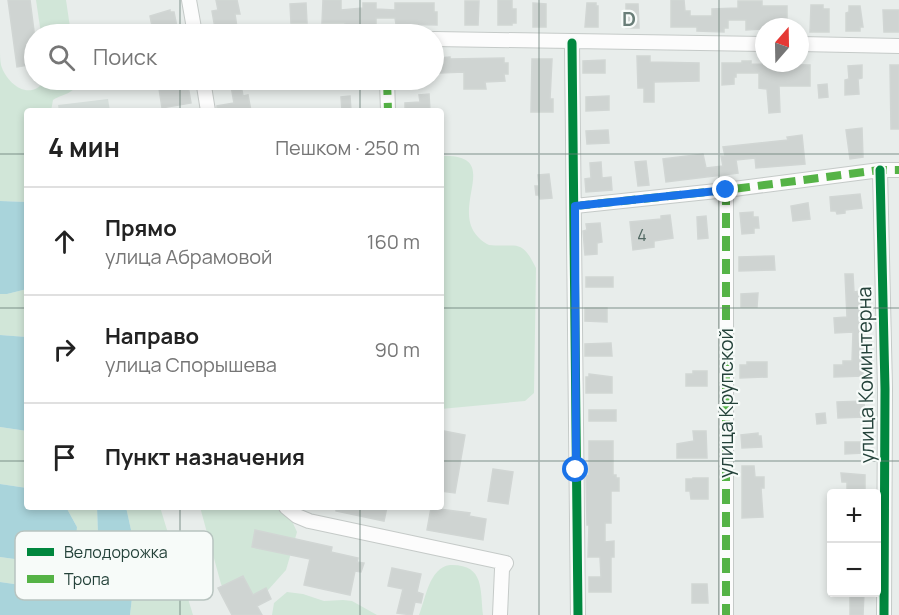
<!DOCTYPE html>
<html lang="ru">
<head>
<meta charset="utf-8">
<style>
	body { margin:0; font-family:Manrope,sans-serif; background:#f6f6f6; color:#222 }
	.controls { position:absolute; right:18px; bottom:18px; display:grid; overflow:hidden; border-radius:6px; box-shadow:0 3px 9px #0003 }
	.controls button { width:54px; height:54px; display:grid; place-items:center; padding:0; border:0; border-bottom:2px solid #e0e0e0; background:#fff; color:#222; font:30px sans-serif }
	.compass { position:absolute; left:755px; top:18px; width:54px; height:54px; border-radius:50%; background:#fff; box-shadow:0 3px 9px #0003; rotate:20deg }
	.stop { position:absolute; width:18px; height:18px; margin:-14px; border:4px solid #1a73e8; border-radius:50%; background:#fff }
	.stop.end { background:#1a73e8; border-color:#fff; box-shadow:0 2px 6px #0008 }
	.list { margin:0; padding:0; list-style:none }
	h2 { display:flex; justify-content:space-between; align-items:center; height:78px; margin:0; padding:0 24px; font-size:26px }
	h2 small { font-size:20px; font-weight:400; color:#767676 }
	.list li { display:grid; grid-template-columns:39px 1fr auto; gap:18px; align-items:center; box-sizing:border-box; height:108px; padding:0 24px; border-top:2px solid #e0e0e0 }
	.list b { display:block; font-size:22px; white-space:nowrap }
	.list p { margin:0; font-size:20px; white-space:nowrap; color:#767676 }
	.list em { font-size:20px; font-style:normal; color:#767676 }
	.icon { flex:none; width:33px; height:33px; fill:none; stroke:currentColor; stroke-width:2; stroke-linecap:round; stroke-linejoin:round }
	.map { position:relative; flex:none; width:899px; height:615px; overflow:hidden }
	.search { position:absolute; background:#fff; box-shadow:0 3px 9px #0003; left:24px; top:24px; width:420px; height:66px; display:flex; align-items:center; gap:15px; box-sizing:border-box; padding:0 21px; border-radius:33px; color:#767676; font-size:22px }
	.panel { position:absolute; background:#fff; box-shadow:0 3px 9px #0003; left:24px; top:108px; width:420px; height:402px; border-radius:6px }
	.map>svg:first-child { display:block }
	.built { fill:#d6dedb }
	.green { fill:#d1e6d8 }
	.water { fill:#a9d4db }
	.building { fill:#cfd4d2; stroke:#d1d6d4; stroke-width:1.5 }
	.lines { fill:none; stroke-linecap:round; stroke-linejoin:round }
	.minor-casing { stroke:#c5cac8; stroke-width:16 }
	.minor { stroke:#fcfcfc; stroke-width:14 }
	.quiet { stroke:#55b346; stroke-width:8; stroke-dasharray:15 8; stroke-linecap:butt }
	.cycleway-casing { stroke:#f7fbf9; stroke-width:13 }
	.cycleway { stroke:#00873e; stroke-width:9 }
	.route { stroke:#1a73e8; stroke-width:8 }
	.grid { fill:none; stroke:#697e78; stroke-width:1.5; stroke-opacity:0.55 }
	.labels { text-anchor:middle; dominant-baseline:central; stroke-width:4.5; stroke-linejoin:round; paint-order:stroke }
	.number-label { font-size:16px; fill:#506761 }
	.street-label { font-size:20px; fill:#24423a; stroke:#f7fbf9 }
	.key { fill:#f7fbf9; stroke:#b8c4c0; stroke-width:1.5 }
	.key-label { font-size:16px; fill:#24423a }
	.grid-label { font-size:20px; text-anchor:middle; font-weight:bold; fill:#697e78; stroke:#f7fbf9; stroke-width:4.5; stroke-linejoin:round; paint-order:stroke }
</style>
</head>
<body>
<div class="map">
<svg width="899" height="615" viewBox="0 0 899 615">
	<rect width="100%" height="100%" fill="#e8edeb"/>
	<path class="built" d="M 108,99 L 110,111 L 59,111 L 58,105 Z"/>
	<path class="green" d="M 36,0 L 66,0 L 71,34 L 41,34 Z
		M 0,49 C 0,54 0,60 1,65 C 7,85 31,102 45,80 L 77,80 C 75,95 64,93 53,100 L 51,111 L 27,111 L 27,202 L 0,201 Z
		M 441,156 C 511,153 437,217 489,245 C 517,248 521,237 536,268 L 534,393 L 525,401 L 441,409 Z
		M 27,289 L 27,337 L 0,335 L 0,294 L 7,294 Z
		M 0,427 L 27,431 L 27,488 L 0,484 Z
		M 66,507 L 97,507 L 99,563 L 84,594 L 0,582 L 0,557 L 58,565 L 77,527 Z
		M 126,507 L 160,507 L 193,615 L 130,615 L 133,589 L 133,539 Z
		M 200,507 L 277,507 L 292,521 L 297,532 L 286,570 L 260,599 L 224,589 L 221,584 Z
		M 450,565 C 485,564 480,590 483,615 L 419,615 C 426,598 429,568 450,565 Z
		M 287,592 L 303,594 L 324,601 L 343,600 L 352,601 L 377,615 L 272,615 L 274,603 Z"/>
	<path class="water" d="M 0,201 L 27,202 L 27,289 L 7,294 L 0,294 Z
		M 0,335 L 27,337 L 27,431 L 0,427 Z
		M 0,484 L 27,488 L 27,507 L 66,507 L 77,527 L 74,554 L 58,565 L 0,557 Z
		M 97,507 L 126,507 L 133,539 L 133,589 L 130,615 L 0,615 L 0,582 L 84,594 L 99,563 Z"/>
	<path class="building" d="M 8,0 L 30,0 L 34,31 L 34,64 L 17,67 Z
		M 216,0 L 237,0 L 240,14 L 235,14 L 238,34 L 216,34 L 212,11 L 218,10 Z
		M 323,0 L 341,0 L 341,10 L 363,8 L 363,3 L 376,3 L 376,9 L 395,10 L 395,3 L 434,3 L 434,12 L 437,12 L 437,25 L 396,24 L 395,18 L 376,18 L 376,25 L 358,24 L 358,29 L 345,29 L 345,23 L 322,23 Z
		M 498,0 L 512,0 L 512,9 L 516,9 L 516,23 L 512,23 L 512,25 L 498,25 Z
		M 671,0 L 684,0 L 685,11 L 690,11 L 690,16 L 712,16 L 712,9 L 738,8 L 738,1 L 762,1 L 762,6 L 787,6 L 787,27 L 762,27 L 762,29 L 746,30 L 746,20 L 728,20 L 728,28 L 724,28 L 724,32 L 697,31 L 697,27 L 671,27 Z
		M 465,1 L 479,1 L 478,25 L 465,25 Z
		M 306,3 L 307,23 L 291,23 L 290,4 Z
		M 533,3 L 546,4 L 546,27 L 533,27 Z
		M 587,3 L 596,3 L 596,6 L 598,6 L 598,27 L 585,27 Z
		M 626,4 L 638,4 L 639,28 L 626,28 Z
		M 811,5 L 823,5 L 823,9 L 829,9 L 829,32 L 810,32 Z
		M 849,6 L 860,6 L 863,27 L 860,27 L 860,31 L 846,31 L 846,13 L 849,12 Z
		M 170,10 L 170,12 L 174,12 L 177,27 L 153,31 L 150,16 Z
		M 883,10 L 899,10 L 899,32 L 884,32 Z
		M 637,56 L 650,56 L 650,62 L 699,63 L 699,81 L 654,82 L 654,102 L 644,102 L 644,88 L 638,88 Z
		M 450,57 L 450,59 L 504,58 L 504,63 L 508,63 L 508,74 L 504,74 L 505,81 L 485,82 L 486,89 L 464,89 L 464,72 L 440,73 L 439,58 Z
		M 532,59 L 552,59 L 550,99 L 553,99 L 553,112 L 531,112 Z
		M 605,60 L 605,73 L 583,73 L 583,61 Z
		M 742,61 L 751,61 L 751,64 L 810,65 L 810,86 L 779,86 L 780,112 L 769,113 L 767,89 L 759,88 L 759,73 L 736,73 L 736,77 L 734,77 L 734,84 L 722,85 L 722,63 L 742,63 Z
		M 862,65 L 862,78 L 858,79 L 859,94 L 845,95 L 845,80 L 849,79 L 848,66 Z
		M 890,65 L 899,65 L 899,129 L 891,129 Z
		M 175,80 L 187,80 L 191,103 L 162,108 L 158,82 Z
		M 230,80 L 240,80 L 243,96 L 248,95 L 251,111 L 217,111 L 217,106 L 234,103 Z
		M 827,84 L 828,97 L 819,98 L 818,85 Z
		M 429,94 L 430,111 L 405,111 L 405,103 L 420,102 L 419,95 Z
		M 350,96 L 351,111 L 342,111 L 341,97 Z
		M 609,96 L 609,110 L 586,111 L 586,97 Z
		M 862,128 L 863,157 L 850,159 L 846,130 Z
		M 608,130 L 609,143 L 587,144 L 586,131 Z
		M 802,135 L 805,164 L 756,168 L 755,158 L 736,160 L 738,173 L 666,182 L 663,159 L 703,154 L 706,168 L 723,166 L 721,156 L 725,156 L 723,147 L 788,140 L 787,137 Z
		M 646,161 L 649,185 L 638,186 L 635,162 Z
		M 601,162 L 602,178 L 611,177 L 612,190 L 586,192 L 585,179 L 591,178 L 590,163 Z
		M 549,174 L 552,198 L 540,199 L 539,195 L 536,195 L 535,186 L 539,186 L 538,175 Z
		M 860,194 L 862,208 L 845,210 L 845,213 L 837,214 L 836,211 L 831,211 L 830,197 Z
		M 808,203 L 810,219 L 793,221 L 791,206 Z
		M 753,212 L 753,217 L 758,217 L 759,228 L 754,228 L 754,233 L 742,234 L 740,213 Z
		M 670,215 L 673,238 L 654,241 L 654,247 L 633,250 L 630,222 L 661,219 L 661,216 Z
		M 706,216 L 708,238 L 698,239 L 697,217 Z
		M 600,223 L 602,242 L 597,243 L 597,254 L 585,255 L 583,231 L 587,230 L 586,224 Z
		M 774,256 L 775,270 L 739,271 L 739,257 Z
		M 845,274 L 853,274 L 854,292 L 860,291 L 865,345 L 869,345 L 869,359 L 863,358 L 863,376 L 834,377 L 834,365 L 843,365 L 843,361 L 852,361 L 853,332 L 835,333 L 834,318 L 847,317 Z
		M 586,277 L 613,277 L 613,287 L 586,287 Z
		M 758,293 L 757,307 L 741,307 L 741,294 Z
		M 585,308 L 607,308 L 607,322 L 585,321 Z
		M 611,343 L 612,356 L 585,356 L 585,344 Z
		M 747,362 L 767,362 L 767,377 L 740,378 L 740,365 L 747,365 Z
		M 693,371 L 707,371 L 707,386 L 686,386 L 686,374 L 693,374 Z
		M 589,374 L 612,377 L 612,393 L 586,393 L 586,377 L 589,377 Z
		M 864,401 L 865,417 L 838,418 L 837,402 Z
		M 589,410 L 616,410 L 616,421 L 589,421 Z
		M 825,413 L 826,423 L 817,424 L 816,414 Z
		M 444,431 L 465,435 L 455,493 L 441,491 L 441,452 Z
		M 693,431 L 706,431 L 707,458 L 677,458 L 677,444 L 694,441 Z
		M 758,433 L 758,436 L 761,436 L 762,447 L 742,448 L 741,435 Z
		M 589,441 L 613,441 L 613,475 L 616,475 L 616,478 L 619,478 L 619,491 L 611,491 L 611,523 L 605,523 L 605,542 L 614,541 L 614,557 L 611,557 L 611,592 L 589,592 L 589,577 L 601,577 L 600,557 L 588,557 L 589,525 L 587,525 L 586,476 L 589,475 Z
		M 845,442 L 863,442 L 863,453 L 845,454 Z
		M 742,466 L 754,466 L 755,477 L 764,477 L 764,488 L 761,488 L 763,517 L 742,518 Z
		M 493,469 L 513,472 L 508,504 L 488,501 Z
		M 841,473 L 865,475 L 865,489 L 847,490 L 847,482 L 842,482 Z
		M 693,478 L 708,478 L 708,499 L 691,499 L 690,491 L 686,491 L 686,479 L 693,479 Z
		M 336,507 L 387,507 L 384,521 L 336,511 Z
		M 431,508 L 470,513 L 469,516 L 486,519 L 483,540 L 427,530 Z
		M 255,530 L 332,547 L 331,552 L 358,558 L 357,562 L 364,563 L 361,572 L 355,571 L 350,595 L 304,585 L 310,559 L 252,547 Z
		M 392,568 L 421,574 L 417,592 L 423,594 L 421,603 L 415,602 L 412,615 L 397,613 L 403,589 L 388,586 Z
		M 243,576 L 253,595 L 266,588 L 271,599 L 257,606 L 262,615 L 232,615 L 218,588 Z
		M 692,584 L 707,584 L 708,603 L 692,603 Z
		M 850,592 L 864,592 L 863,615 L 850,615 Z"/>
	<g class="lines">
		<g class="minor-casing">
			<path id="minor" d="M 189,0 L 195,34
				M 434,39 L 764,44
				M 572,43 L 578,615
				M 800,44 L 899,46
				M 203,80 L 208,111
				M 387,80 L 388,111
				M 880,170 L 885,389 L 884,615
				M 726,190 L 726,615
				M 575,206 L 726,190 L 880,170 L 899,170
				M 286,507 L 297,516 L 309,521 L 506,563 L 502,569 L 500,615"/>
		</g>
		<use href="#minor" class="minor"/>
		<path class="quiet" d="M 387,80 L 388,111
			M 726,190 L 726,615
			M 575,206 L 726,190 L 880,170 L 899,170"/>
		<g class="cycleway-casing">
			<path id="cycleway" d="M 572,43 L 578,615
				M 880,170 L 885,389 L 884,615"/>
		</g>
		<use href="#cycleway" class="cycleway"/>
	</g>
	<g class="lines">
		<path class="route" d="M 576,470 L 575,206 L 726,190"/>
	</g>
	<path class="grid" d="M 180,0 L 180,34M 360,0 L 360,34M 539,0 L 539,615M 719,0 L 719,615M 180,80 L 180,111M 360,80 L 360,111M 0,154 L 27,154M 441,154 L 899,154M 0,308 L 27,308M 441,308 L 899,308M 0,461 L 27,461M 441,461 L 899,461M 180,507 L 180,615M 360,507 L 360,615"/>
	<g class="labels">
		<g class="number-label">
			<text x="642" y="235">4</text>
		</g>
		<g class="street-label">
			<text transform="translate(865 375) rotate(-91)">улица Коминтерна</text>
			<text transform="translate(725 403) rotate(-90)">улица Крупской</text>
		</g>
	</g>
	<rect x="15" y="531" width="198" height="69" rx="9" class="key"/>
	<rect x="27" y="548" width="27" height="8" fill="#00873e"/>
	<rect x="27" y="575" width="27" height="8" fill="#55b346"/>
	<g class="key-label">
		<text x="64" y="558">Велодорожка</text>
		<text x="64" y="585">Тропа</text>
	</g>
	<g class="grid-label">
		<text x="629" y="26">D</text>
	</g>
</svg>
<div class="controls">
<button>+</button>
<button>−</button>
</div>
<svg class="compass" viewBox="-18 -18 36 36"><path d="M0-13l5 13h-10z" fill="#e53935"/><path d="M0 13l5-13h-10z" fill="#767676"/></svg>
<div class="stop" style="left:576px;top:470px"></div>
<div class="stop end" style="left:726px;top:190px"></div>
<div class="search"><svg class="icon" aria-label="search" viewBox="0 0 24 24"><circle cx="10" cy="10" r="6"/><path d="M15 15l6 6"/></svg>Поиск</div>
<section class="panel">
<h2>4 мин<small>Пешком · 250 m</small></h2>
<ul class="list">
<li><svg class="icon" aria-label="ahead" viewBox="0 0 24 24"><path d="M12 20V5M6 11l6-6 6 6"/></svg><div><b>Прямо</b><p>улица Абрамовой</p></div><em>160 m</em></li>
<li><svg class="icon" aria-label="right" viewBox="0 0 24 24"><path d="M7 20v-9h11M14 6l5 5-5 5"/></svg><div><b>Направо</b><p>улица Спорышева</p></div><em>90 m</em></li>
<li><svg class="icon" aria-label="arrive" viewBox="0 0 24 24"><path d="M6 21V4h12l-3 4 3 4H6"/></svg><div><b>Пункт назначения</b></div></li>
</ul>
</section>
</div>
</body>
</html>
